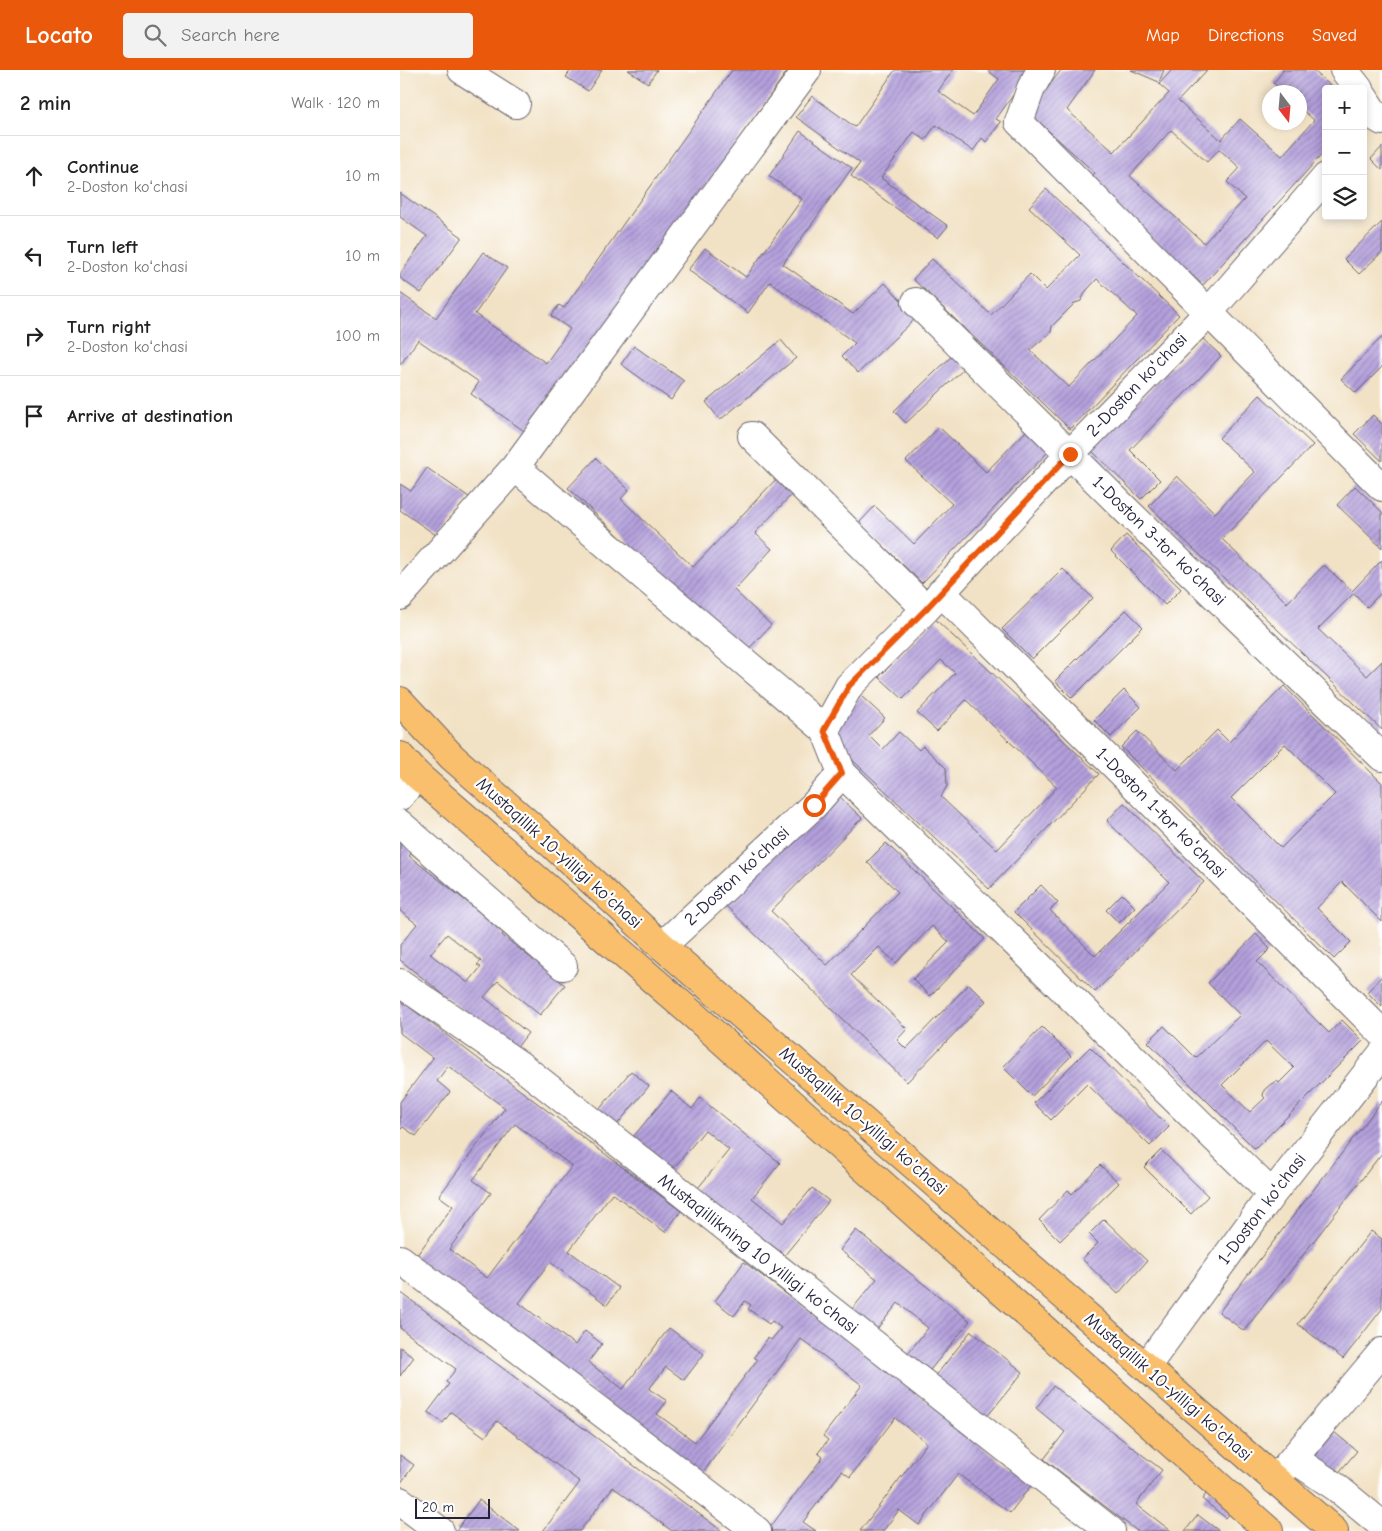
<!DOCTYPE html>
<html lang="en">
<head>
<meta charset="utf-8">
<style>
	body { margin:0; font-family:"Comic Neue",sans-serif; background:#f2f2f2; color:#222 }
	.controls { position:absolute; right:15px; top:15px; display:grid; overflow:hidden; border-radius:5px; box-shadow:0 2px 8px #0003 }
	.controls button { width:45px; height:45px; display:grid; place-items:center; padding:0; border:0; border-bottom:1px solid #e0e0e0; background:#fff; color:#222; font:25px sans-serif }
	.compass { position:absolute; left:862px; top:15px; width:45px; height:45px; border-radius:50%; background:#fff; box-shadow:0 2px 8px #0003; rotate:164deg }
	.scale { position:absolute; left:15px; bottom:12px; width:75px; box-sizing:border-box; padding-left:5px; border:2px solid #22223b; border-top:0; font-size:14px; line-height:18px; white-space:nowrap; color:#22223b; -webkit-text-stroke:4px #fff; paint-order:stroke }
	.stop { position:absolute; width:15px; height:15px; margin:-11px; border:4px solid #ea580c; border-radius:50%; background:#fff }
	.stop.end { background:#ea580c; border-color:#fff; box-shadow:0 1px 5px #0008 }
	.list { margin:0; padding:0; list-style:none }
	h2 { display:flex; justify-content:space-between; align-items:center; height:65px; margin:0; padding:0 20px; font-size:21px }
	h2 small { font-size:16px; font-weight:400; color:#767676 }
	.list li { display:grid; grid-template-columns:32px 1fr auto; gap:15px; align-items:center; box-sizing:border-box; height:80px; padding:0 20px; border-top:1px solid #e0e0e0 }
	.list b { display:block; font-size:19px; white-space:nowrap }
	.list p { margin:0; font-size:16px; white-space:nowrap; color:#767676 }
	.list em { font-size:16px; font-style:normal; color:#767676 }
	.icon { flex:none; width:28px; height:28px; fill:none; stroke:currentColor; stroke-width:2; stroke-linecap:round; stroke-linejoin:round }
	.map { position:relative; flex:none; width:982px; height:1461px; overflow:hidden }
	header { display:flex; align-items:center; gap:30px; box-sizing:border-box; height:70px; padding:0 25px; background:#ea580c; color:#fff }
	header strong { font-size:24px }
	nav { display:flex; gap:28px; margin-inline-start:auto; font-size:18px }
	.search { width:350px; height:45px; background:#f2f2f2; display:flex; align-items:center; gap:12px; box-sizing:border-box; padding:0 18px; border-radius:5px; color:#767676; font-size:19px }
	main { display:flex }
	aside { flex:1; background:#fff }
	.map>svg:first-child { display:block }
	.building { fill:url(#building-hatch); fill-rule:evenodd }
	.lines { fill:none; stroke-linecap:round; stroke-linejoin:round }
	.minor-casing { stroke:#6b656b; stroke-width:30 }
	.major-casing { stroke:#6b656b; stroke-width:30 }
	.minor { stroke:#fff; stroke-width:28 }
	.major { stroke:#f9bf6d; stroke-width:28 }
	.route { stroke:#ea580c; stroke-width:6 }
	.labels { text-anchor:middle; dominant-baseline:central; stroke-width:4.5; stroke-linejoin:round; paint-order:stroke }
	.street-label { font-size:18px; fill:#22223b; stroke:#fff }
</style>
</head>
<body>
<header>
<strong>Locato</strong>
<div class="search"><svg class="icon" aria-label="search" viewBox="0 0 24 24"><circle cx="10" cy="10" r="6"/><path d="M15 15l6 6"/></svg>Search here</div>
<nav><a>Map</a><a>Directions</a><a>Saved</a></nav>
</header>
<main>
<aside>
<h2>2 min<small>Walk · 120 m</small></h2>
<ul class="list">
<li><svg class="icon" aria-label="ahead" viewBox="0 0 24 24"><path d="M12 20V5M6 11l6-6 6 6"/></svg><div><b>Continue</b><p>2-Doston koʻchasi</p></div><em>10 m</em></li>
<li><svg class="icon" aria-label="left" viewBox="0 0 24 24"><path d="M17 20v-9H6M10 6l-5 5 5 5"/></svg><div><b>Turn left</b><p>2-Doston koʻchasi</p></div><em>10 m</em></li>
<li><svg class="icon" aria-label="right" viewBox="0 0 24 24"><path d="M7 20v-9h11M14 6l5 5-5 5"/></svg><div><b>Turn right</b><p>2-Doston koʻchasi</p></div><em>100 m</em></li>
<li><svg class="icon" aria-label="arrive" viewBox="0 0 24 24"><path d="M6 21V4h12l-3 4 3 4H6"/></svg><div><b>Arrive at destination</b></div></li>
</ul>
</aside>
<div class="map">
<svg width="982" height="1461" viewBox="0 0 982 1461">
	<defs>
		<pattern id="building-hatch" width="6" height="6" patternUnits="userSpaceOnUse" patternTransform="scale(1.25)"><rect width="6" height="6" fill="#b4a0dc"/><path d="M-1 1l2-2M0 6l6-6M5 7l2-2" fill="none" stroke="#9282b4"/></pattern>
	</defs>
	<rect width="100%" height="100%" fill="#fff"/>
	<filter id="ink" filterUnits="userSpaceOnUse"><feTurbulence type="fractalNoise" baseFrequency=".02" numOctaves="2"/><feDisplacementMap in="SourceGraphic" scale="10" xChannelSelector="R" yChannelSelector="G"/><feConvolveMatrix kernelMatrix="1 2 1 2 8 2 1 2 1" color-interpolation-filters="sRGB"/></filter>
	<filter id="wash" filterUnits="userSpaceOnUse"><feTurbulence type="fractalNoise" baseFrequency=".0096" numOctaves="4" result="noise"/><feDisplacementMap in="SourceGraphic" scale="20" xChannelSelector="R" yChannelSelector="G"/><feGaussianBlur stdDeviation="1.12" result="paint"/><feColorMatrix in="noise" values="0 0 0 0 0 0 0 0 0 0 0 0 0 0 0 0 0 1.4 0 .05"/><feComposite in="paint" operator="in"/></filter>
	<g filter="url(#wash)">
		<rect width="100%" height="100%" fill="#f2e2c5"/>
		<g id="blocks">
			<path class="building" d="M 171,0 L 202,0 L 188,21 L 166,7 Z
				M 228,0 L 257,0 L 248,13 Z
				M 332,0 L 388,0 L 130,365 L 71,324 L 79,312 L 18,270 L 0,295 L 0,223 L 36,248 L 83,182 L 107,198 L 75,244 L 146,293 L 170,259 L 151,246 L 159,235 L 164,238 Z
				M 495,0 L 553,0 L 538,21 L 573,46 L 599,9 L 587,0 L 631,0 L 596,49 L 601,52 L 586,72 L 582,68 L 573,81 L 536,55 L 525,70 L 514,62 L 481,108 L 548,156 L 538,168 L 451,106 L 460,93 L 396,47 L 412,26 L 455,57 Z
				M 661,0 L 695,0 L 667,40 L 714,82 L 769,23 L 759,14 L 772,0 L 807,0 L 778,31 L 821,70 L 840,49 L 882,86 L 914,50 L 899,37 L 899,22 L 884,22 L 873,13 L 883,1 L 882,0 L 913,0 L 934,19 L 926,19 L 926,80 L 803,215 L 688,111 L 695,103 L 629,43 ZM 771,60 L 807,92 L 819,79 L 840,98 L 827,112 L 845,129 L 804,173 L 730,106 Z
				M 731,0 L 764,0 L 759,12 Z
				M 400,61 L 452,98 L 383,194 L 453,244 L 485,213 L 517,247 L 458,303 L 442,286 L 455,273 L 370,212 L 348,243 L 288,200 L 305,178 L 346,207 L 402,129 L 369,106 Z
				M 982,77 L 982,100 L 971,89 Z
				M 646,119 L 779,245 L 670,359 L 513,209 L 532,189 L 591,245 L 630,204 L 646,220 L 680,185 L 629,137 ZM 697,209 L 737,246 L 669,317 L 630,280 L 651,262 L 652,256 L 675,233 L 681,231 L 686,221 Z
				M 0,123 L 62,167 L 21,223 L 0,208 L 0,204 L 27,166 L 0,147 Z
				M 982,152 L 982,182 L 959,204 L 944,189 Z
				M 801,267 L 821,286 L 730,380 L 760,410 L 741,429 L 691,380 Z
				M 982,267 L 982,297 L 956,323 L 941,309 Z
				M 381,270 L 396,288 L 320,350 L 306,332 Z
				M 234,276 L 284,311 L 271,330 L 221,294 Z
				M 553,285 L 565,298 L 506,353 L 494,341 Z
				M 860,325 L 913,375 L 822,469 L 887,533 L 924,495 L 952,521 L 982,490 L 982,522 L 967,537 L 954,523 L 918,559 L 967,606 L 982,591 L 982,660 L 749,436 L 777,406 L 815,443 L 855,402 L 819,368 Z
				M 973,345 L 982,354 L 982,391 L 954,364 Z
				M 539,357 L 586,402 L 629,358 L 651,379 L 522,513 L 459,453 L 475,436 L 514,474 L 552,434 L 506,391 Z
				M 196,388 L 229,420 L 221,429 L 293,497 L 379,406 L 395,421 L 355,463 L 372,479 L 334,520 L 371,555 L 344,584 L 168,418 Z
				M 27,398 L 69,427 L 40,468 L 0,440 L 0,414 L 11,421 Z
				M 955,416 L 982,442 L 982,478 L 937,435 Z
				M 726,465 L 781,519 L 765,535 L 711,481 Z
				M 663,499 L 693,528 L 632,589 L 602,559 Z
				M 726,540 L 743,557 L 672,628 L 655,611 Z
				M 535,549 L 699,704 L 589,819 L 425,664 L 461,626 L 485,648 L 469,665 L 483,679 L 499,662 L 519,680 L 523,676 L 546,698 L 547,716 L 541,727 L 597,780 L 657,717 L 566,630 L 537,661 L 517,643 L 555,603 L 541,590 L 503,629 L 479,607 Z
				M 884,616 L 982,713 L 982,852 L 942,812 L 917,838 L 951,872 L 934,889 L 721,677 L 737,661 L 777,700 L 817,660 L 829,672 ZM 885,674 L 935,724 L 881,778 L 831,728 Z
				M 724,620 L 741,637 L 711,667 L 694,650 Z
				M 435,722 L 462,748 L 371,841 L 427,895 L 498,822 L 467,792 L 486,773 L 585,869 L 530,926 L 513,909 L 549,872 L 532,856 L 496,893 L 479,877 L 451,905 L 507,959 L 497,970 L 506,979 L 569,914 L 586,931 L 507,1012 L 325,835 Z
				M 724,733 L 804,812 L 695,922 L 614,842 L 641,815 L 658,833 L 650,840 L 695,886 L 769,812 L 707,751 Z
				M 0,768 L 14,780 L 9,786 L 104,861 L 102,865 L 165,915 L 140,945 L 98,911 L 84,927 L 128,963 L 114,981 L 0,890 L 0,875 L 17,854 L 0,841 ZM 47,864 L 81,891 L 77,895 L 81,897 L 68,913 L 30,884 Z
				M 722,824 L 735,837 L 719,853 L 706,840 Z
				M 856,864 L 870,879 L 857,892 L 929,963 L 942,950 L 963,971 L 855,1079 L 748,972 L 764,956 L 796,988 L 840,945 L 808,913 ZM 866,971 L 894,998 L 879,1013 L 877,1011 L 871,1014 L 864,1020 L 863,1026 L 865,1028 L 850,1042 L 822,1015 Z
				M 982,906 L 982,937 L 967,922 Z
				M 0,930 L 281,1141 L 265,1162 L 212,1123 L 169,1181 L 219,1218 L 207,1235 L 150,1192 L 119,1233 L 175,1275 L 185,1261 L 202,1274 L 188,1292 L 223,1319 L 269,1258 L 304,1284 L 284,1310 L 266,1297 L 249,1319 L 267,1331 L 257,1344 L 295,1372 L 357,1290 L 354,1287 L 368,1268 L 371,1270 L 381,1258 L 372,1251 L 369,1254 L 348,1239 L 351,1235 L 345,1231 L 334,1246 L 315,1231 L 344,1192 L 495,1306 L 561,1358 L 559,1360 L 632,1414 L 610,1443 L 558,1404 L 519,1455 L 499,1440 L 483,1461 L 460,1461 L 527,1373 L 495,1348 L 450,1407 L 442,1401 L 403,1452 L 416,1461 L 372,1461 L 369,1459 L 423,1387 L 418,1383 L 428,1370 L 423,1366 L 462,1315 L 401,1269 L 302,1404 L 14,1189 L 53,1136 L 39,1126 L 105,1038 L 48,996 L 37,1011 L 50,1022 L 16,1066 L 3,1057 L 0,1060 L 0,1032 L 33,988 L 0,963 ZM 115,1054 L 172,1096 L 87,1208 L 49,1179 L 91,1123 L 73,1110 Z
				M 642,957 L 671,986 L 632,1026 L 603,997 Z
				M 690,977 L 769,1057 L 750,1076 L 687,1014 L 651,1050 L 634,1033 Z
				M 231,1001 L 249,1016 L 216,1056 L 198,1041 Z
				M 271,1021 L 292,1039 L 300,1028 L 380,1093 L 352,1128 L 383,1153 L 412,1118 L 429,1131 L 379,1192 L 294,1123 L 329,1080 L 305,1060 L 269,1104 L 229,1072 Z
				M 982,1031 L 982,1083 L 844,1261 L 819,1242 Z
				M 761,1080 L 808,1126 L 791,1144 L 744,1097 Z
				M 700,1095 L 719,1113 L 660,1171 L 639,1150 L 668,1120 L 672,1124 Z
				M 704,1149 L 747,1191 L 718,1224 L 682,1189 L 698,1173 L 689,1164 Z
				M 456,1160 L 570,1251 L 526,1305 L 504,1288 L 528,1258 L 498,1233 L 473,1264 L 448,1244 L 477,1209 L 440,1180 Z
				M 971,1161 L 982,1169 L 982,1239 L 943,1289 L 898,1254 Z
				M 0,1222 L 151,1334 L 322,1461 L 272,1461 L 213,1417 L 180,1461 L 143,1461 L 180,1412 L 97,1351 L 85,1367 L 51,1342 L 43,1353 L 28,1342 L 49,1314 L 46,1312 L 56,1299 L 0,1258 Z
				M 571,1261 L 623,1302 L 586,1348 L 534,1308 Z
				M 0,1277 L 14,1287 L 0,1306 Z
				M 653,1316 L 762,1400 L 736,1434 L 771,1461 L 737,1461 L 644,1389 L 665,1362 L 636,1338 Z
				M 934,1362 L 957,1381 L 935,1407 L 912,1389 Z
				M 0,1385 L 14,1395 L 0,1414 Z
				M 811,1418 L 835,1437 L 826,1448 L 802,1429 Z
				M 79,1430 L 120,1461 L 56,1461 Z
				M 798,1445 L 819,1461 L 785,1461 Z"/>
		</g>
	</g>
	<g filter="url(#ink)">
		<use href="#blocks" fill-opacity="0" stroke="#6b656b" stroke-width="1"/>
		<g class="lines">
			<g class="minor-casing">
				<path id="minor" d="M 62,0 L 116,34
					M 641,0 L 631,18 L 619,52 L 982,417
					M 944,0 L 959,19
					M 963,26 L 977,48 L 982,51
					M 516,232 L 726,440 L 982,687
					M 352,366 L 526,539
					M 115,397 L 425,660
					M 541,522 L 982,963
					M 0,526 L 115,397 L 407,0
					M 442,703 L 872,1124
					M 0,726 L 17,705
					M 0,754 L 163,896
					M 262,876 L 414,735 L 442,703 L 425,660 L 449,616 L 526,539 L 670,384 L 809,242 L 926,107
					M 0,913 L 121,996 L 711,1461
					M 0,1189 L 357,1461
					M 746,1297 L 872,1124 L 982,984
					M 894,1389 L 936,1417 L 982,1455
					M 875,1410 L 982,1282
					M 0,1431 L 40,1461"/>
			</g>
			<g class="major-casing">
				<path id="major" d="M 0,631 L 52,687 L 155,777 L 262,876 L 934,1461
					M 0,686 L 17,705 L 297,948 L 869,1461"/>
			</g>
			<use href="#minor" class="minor"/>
			<use href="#major" class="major"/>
		</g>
	</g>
	<g class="lines" filter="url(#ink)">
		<path class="route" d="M 414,735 L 442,703 L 424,660 L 449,616 L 526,539 L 670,384"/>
	</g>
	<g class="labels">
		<g class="street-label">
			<text transform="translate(737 315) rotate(-46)">2-Doston koʻchasi</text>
			<text transform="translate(759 471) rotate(44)">1-Doston 3-tor koʻchasi</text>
			<text transform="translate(761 743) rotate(45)">1-Doston 1-tor koʻchasi</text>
			<text transform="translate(159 783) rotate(42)">Mustaqillik 10-yilligi ko'chasi</text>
			<text transform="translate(337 806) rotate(-43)">2-Doston koʻchasi</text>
			<text transform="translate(463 1051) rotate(41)">Mustaqillik 10-yilligi ko'chasi</text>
			<text transform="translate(862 1139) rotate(-53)">1-Doston koʻchasi</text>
			<text transform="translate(358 1184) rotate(38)">Mustaqillikning 10 yilligi koʻchasi</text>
			<text transform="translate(768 1317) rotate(41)">Mustaqillik 10-yilligi ko'chasi</text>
		</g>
	</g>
</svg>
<div class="controls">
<button>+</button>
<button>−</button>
<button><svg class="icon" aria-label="layers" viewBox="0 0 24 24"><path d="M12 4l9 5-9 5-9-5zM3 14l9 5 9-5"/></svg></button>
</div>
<svg class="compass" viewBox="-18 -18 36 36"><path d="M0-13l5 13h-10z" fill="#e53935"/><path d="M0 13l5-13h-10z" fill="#767676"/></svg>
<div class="scale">20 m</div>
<div class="stop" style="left:414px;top:735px"></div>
<div class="stop end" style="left:670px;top:384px"></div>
</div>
</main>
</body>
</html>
